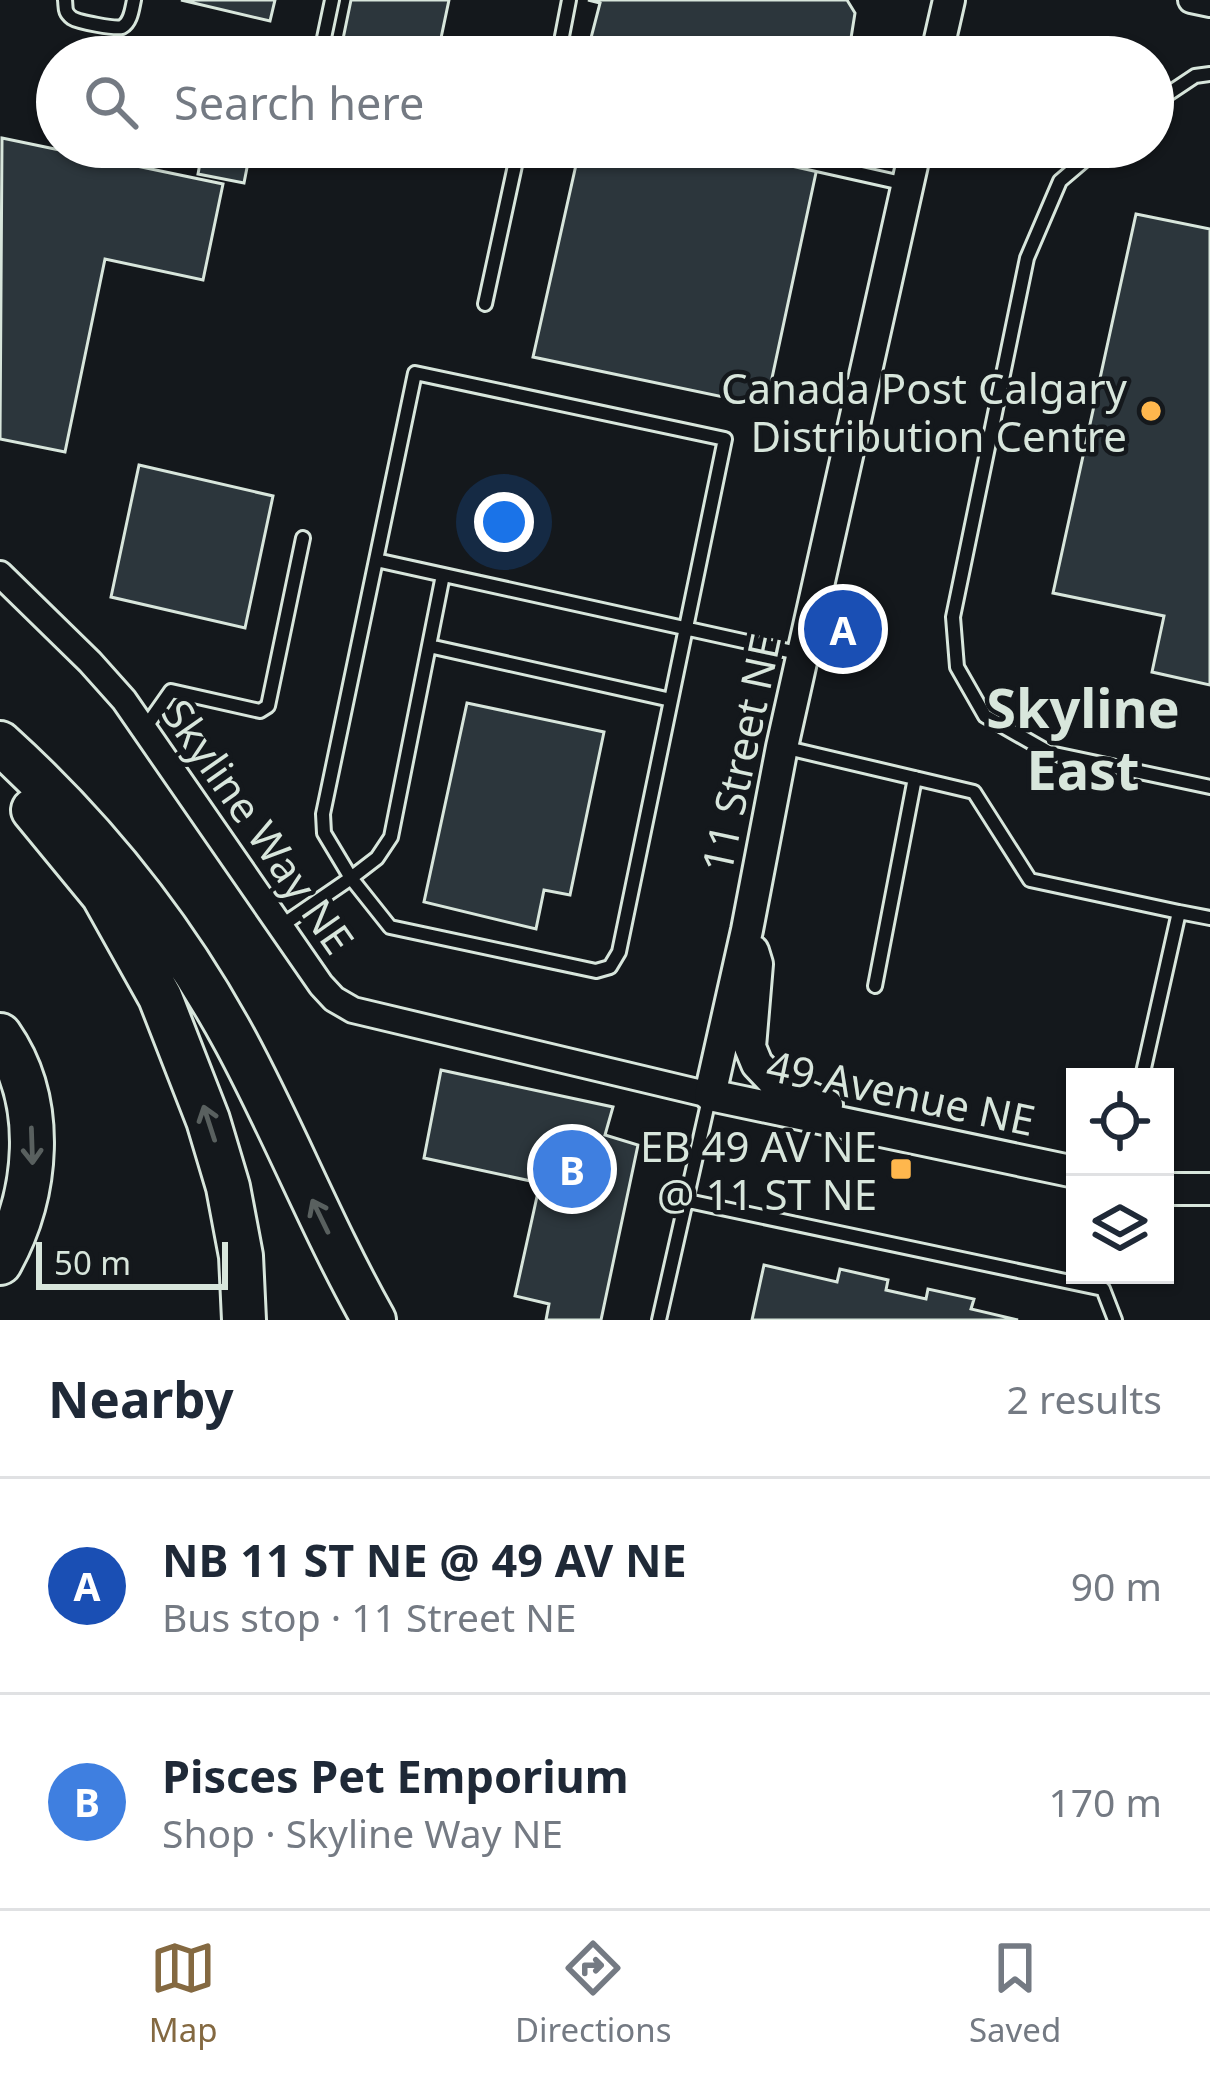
<!DOCTYPE html>
<html lang="en">
<head>
<meta charset="utf-8">
<style>
	body { margin:0; font-family:"Noto Sans",sans-serif; background:#f6f6f7; color:#1f2937 }
	.controls { position:absolute; right:36px; bottom:36px; display:grid; overflow:hidden; border-radius:0px; box-shadow:0 3px 9px #0004 }
	.controls button { width:108px; height:108px; display:grid; place-items:center; padding:0; border:0; border-bottom:3px solid #e0e1e3; background:#fff; color:#1f2937; font:60px sans-serif }
	.scale { position:absolute; left:36px; bottom:30px; width:192px; box-sizing:border-box; padding-left:12px; border:6px solid #d8e6dc; border-top:0; font-size:33px; line-height:42px; white-space:nowrap; color:#d8e6dc; -webkit-text-stroke:9px #14181c; paint-order:stroke }
	.you { position:absolute; left:504px; top:522px; width:42px; height:42px; margin:-30px; border:9px solid #fff; border-radius:50%; background:#1a73e8; box-shadow:0 0 0 18px #1a73e833 }
	.badge { display:grid; place-items:center; width:78px; height:78px; border-radius:50%; background:#846941; color:#fff; font-size:39px; font-weight:700 }
	.pin { position:absolute; translate:-50% -50%; border:6px solid #fff; box-shadow:0 3px 12px #0006 }
	.list { margin:0; padding:0; list-style:none }
	h2 { display:flex; justify-content:space-between; align-items:center; height:156px; margin:0; padding:0 48px; font-size:51px }
	h2 small { font-size:39px; font-weight:400; color:#747a83 }
	.list li { display:grid; grid-template-columns:78px 1fr auto; gap:36px; align-items:center; box-sizing:border-box; height:216px; padding:0 48px; border-top:3px solid #e0e1e3 }
	.list b { display:block; font-size:45px; white-space:nowrap }
	.list p { margin:0; font-size:39px; white-space:nowrap; color:#747a83 }
	.list em { font-size:39px; font-style:normal; color:#747a83 }
	.icon { flex:none; width:66px; height:66px; fill:none; stroke:currentColor; stroke-width:2; stroke-linecap:round; stroke-linejoin:round }
	.map { position:relative; flex:none; width:1210px; height:1320px; overflow:hidden }
	.search { position:absolute; background:#fff; box-shadow:0 3px 9px #0004; left:36px; right:36px; top:36px; height:132px; display:flex; align-items:center; gap:30px; box-sizing:border-box; padding:0 42px; border-radius:66px; color:#747a83; font-size:45px }
	.sheet { height:588px; background:#fff }
	nav { display:flex; justify-content:space-around; align-items:center; box-sizing:border-box; height:168px; border-top:3px solid #e0e1e3; background:#fff; font-size:33px; color:#747a83 }
	nav a { display:grid; justify-items:center; gap:6px }
	nav .on { color:#846941 }
	.map>svg:first-child { display:block }
	.building { fill:#2c363c; stroke:#d8e6dc; stroke-width:3 }
	.lines { fill:none; stroke-linecap:round; stroke-linejoin:round }
	.service-casing { stroke:#d8e6dc; stroke-width:18 }
	.minor-casing { stroke:#d8e6dc; stroke-width:30 }
	.tertiary-casing { stroke:#d8e6dc; stroke-width:36 }
	.motorway-casing { stroke:#d8e6dc; stroke-width:48 }
	.service { stroke:#14181c; stroke-width:12 }
	.minor { stroke:#14181c; stroke-width:24 }
	.tertiary { stroke:#14181c; stroke-width:30 }
	.motorway { stroke:#14181c; stroke-width:42 }
	.oneway { stroke:#59605f }
	.poi-dot { fill:#ffb74d; stroke:#14181c; stroke-width:4.5 }
	.labels { text-anchor:middle; dominant-baseline:central; stroke-width:9; stroke-linejoin:round; paint-order:stroke }
	.poi-label { font-size:42px; fill:#d8e6dc; stroke:#14181c; text-anchor:end }
	.street-label { font-size:42px; fill:#d8e6dc; stroke:#14181c }
	.district-label { font-size:54px; font-weight:bold; fill:#d8e6dc; stroke:#14181c }
</style>
</head>
<body>
<div class="map">
<svg width="1210" height="1320" viewBox="0 0 1210 1320">
	<rect width="100%" height="100%" fill="#14181c"/>
	<path class="building" d="M 181,0 L 275,0 L 270,21 Z
		M 351,0 L 449,0 L 437,57 L 343,39 Z
		M 588,0 L 847,0 L 855,13 L 848,57 L 674,57 L 591,38 L 600,3 Z
		M 2,138 L 223,184 L 203,280 L 105,259 L 65,452 L 0,439 Z
		M 203,147 L 251,147 L 244,183 L 198,174 Z
		M 580,147 L 718,147 L 817,168 L 766,406 L 533,357 Z
		M 1136,214 L 1210,229 L 1210,685 L 1152,672 L 1164,616 L 1053,593 Z
		M 139,465 L 273,496 L 245,628 L 111,597 Z
		M 467,703 L 604,732 L 570,895 L 544,890 L 536,929 L 424,902 Z
		M 441,1070 L 613,1107 L 605,1135 L 638,1145 L 601,1320 L 546,1320 L 549,1304 L 515,1296 L 540,1183 L 424,1158 Z
		M 764,1265 L 837,1282 L 840,1269 L 888,1280 L 886,1290 L 926,1299 L 928,1289 L 974,1299 L 971,1309 L 1018,1320 L 752,1320 Z"/>
	<g class="lines">
		<g class="service-casing">
			<path id="service" d="M 65,0 C 66,8 64,12 72,18 C 78,22 115,29 122,27 C 131,22 132,9 134,0
				M 320,57 L 332,0
				M 558,57 L 569,0
				M 1153,104 L 1195,76 L 1210,74
				M 741,147 L 906,184
				M 1100,147 L 1060,181 L 1027,258 L 953,617 L 957,667 L 985,716 L 1050,753 L 1210,787
				M 485,304 L 519,147
				M 376,560 L 802,654
				M 429,646 L 671,700
				M 145,728 L 171,691 L 260,711 L 268,706 L 303,538
				M 783,747 L 974,792 L 1030,880 L 1179,912 L 1142,1077
				M 1179,912 L 1210,918
				M 281,926 L 351,878 L 324,833 L 323,814 L 415,373 L 725,439 L 619,952 L 610,967 L 596,971 L 390,927 L 351,878 L 377,858 L 391,837 L 443,575
				M 875,986 L 915,778
				M 688,1201 L 1103,1289 L 1115,1320
				M 659,1320 L 709,1099"/>
		</g>
		<g class="minor-casing">
			<path id="minor" d="M 1191,0 L 1210,4
				M 0,574 L 90,662 L 124,700 L 321,985 L 334,999 L 353,1010 L 710,1095"/>
		</g>
		<g class="tertiary-casing">
			<path id="tertiary" d="M 936,57 L 949,0
				M 916,147 L 782,747 L 747,930 L 710,1095 L 1075,1172
				M 753,951 L 757,964 L 750,1047 L 757,1064 L 775,1083 L 827,1105
				M 1165,1189 L 1210,1189"/>
		</g>
		<g class="motorway-casing">
			<path id="motorway" d="M 0,743 C 95,829 175,929 236,1042 C 285,1133 323,1230 374,1320
				M 33,810 L 103,895 L 160,997 L 208,1120 L 228,1187 L 241,1256 L 244,1320
				M 0,1035 C 47,1102 38,1195 0,1263"/>
		</g>
		<use href="#service" class="service"/>
		<use href="#minor" class="minor"/>
		<use href="#tertiary" class="tertiary"/>
		<use href="#motorway" class="motorway"/>
	</g>
	<defs><path id="oneway-shaft" d="M-6 0H5M1.5-3L5.5 0L1.5 3" fill="none" stroke-width="1.6" stroke-linecap="round" stroke-linejoin="round" transform="scale(3)"/></defs>
	<g class="oneway">
		<use href="#oneway-shaft" transform="translate(209 1123) rotate(-108)"/>
		<use href="#oneway-shaft" transform="translate(32 1146) rotate(88)"/>
		<use href="#oneway-shaft" transform="translate(320 1216) rotate(-116)"/>
	</g>
	<g class="poi-dot">
		<circle cx="1151" cy="411" r="12"/>
		<rect x="889" y="1157" width="24" height="24" rx="6"/>
	</g>
	<g class="labels">
		<g class="poi-label">
			<text x="1127" y="387">Canada Post Calgary<tspan x="1127" dy="48">Distribution Centre</tspan></text>
			<text x="877" y="1145">EB 49 AV NE<tspan x="877" dy="48">@ 11 ST NE</tspan></text>
		</g>
		<g class="street-label">
			<text transform="translate(740 753) rotate(-78)">11 Street NE</text>
			<text transform="translate(259 826) rotate(55)">Skyline Way NE</text>
			<text transform="translate(901 1092) rotate(12)">49 Avenue NE</text>
		</g>
		<g class="district-label">
			<text x="1083" y="707">Skyline<tspan x="1083" dy="62">East</tspan></text>
		</g>
	</g>
</svg>
<div class="controls">
<button><svg class="icon" aria-label="locate" viewBox="0 0 24 24"><circle cx="12" cy="12" r="6"/><path d="M12 2v4M12 18v4M2 12h4M18 12h4"/></svg></button>
<button><svg class="icon" aria-label="layers" viewBox="0 0 24 24"><path d="M12 4l9 5-9 5-9-5zM3 14l9 5 9-5"/></svg></button>
</div>
<div class="scale">50 m</div>
<div class="you"></div>
<div class="pin badge" style="left:843px;top:629px;background:#1a4fb4">A</div>
<div class="pin badge" style="left:572px;top:1169px;background:#3f7fe0">B</div>
<div class="search"><svg class="icon" aria-label="search" viewBox="0 0 24 24"><circle cx="10" cy="10" r="6"/><path d="M15 15l6 6"/></svg>Search here</div>
</div>
<section class="sheet">
<h2>Nearby<small>2 results</small></h2>
<ul class="list">
<li><span class="badge" style="background:#1a4fb4">A</span><div><b>NB 11 ST NE @ 49 AV NE</b><p>Bus stop · 11 Street NE</p></div><em>90 m</em></li>
<li><span class="badge" style="background:#3f7fe0">B</span><div><b>Pisces Pet Emporium</b><p>Shop · Skyline Way NE</p></div><em>170 m</em></li>
</ul>
</section>
<nav>
<a class="on"><svg class="icon" aria-label="map" viewBox="0 0 24 24"><path d="M3 6l6-2 6 2 6-2v14l-6 2-6-2-6 2zM9 4v14M15 6v14"/></svg>Map</a>
<a><svg class="icon" aria-label="directions" viewBox="0 0 24 24"><path d="M12 3l9 9-9 9-9-9zM9 14v-3h6M13 9l2 2-2 2"/></svg>Directions</a>
<a><svg class="icon" aria-label="saved" viewBox="0 0 24 24"><path d="M7 4h10v16l-5-4-5 4z"/></svg>Saved</a>
</nav>
</body>
</html>
